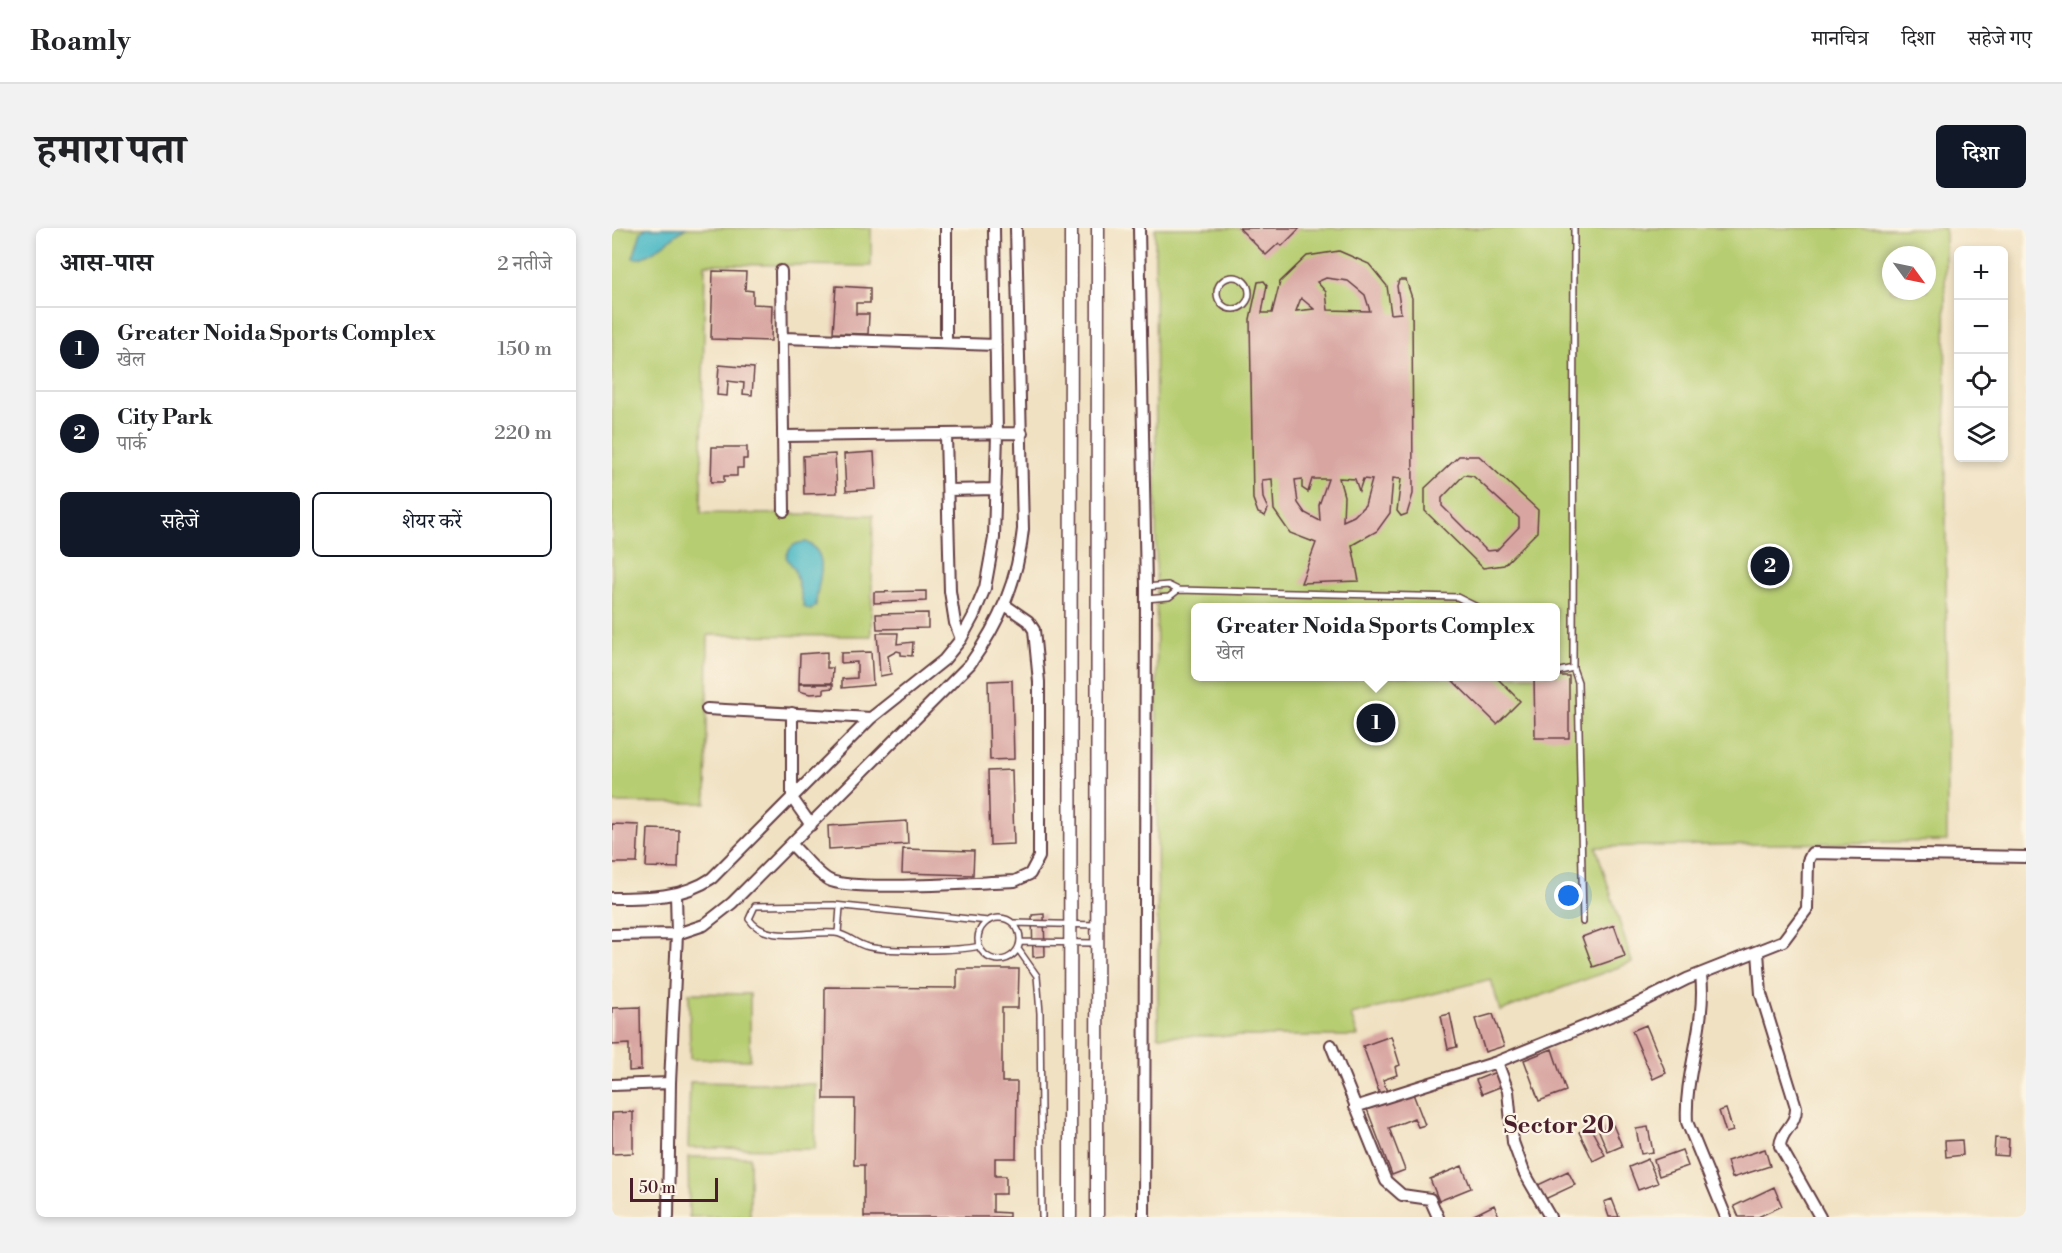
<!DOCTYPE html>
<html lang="hi">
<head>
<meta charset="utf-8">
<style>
	body { margin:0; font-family:"Libre Bodoni","Noto Serif Devanagari",serif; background:#f2f2f2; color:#202124 }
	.controls { position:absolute; right:18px; top:18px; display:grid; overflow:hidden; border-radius:9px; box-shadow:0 3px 9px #0003 }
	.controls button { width:54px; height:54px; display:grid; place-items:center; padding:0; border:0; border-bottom:2px solid #e0e0e0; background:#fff; color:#202124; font:30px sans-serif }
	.compass { position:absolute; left:1270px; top:18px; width:54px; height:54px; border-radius:50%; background:#fff; box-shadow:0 3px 9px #0003; rotate:123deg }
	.scale { position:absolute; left:18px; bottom:15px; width:88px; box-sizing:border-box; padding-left:6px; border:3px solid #4a1f2b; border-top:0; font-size:16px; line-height:21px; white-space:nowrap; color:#4a1f2b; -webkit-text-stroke:4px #fcf5e5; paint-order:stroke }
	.you { position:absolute; left:957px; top:668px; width:21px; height:21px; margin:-15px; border:4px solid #fff; border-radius:50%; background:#1a73e8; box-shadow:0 0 0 9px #1a73e833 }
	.badge { display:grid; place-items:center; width:39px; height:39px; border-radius:50%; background:#111827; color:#fff; font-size:20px; font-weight:700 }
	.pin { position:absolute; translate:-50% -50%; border:3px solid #fff; box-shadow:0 2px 6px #0006 }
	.popup { position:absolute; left:579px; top:375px; width:369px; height:78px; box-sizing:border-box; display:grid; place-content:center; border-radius:9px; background:#fff; filter:drop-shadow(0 2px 4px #0005); font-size:20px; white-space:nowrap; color:#757577 }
	.popup b { font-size:22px; color:#202124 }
	.popup::after { content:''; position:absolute; left:50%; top:100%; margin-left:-12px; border:12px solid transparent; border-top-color:#fff }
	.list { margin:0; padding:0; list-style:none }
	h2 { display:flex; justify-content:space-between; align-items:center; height:78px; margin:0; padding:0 24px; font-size:26px }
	h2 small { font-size:20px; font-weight:400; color:#757577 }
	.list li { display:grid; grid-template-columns:39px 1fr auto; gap:18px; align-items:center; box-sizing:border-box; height:84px; padding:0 24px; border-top:2px solid #e0e0e0 }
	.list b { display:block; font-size:22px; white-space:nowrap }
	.list p { margin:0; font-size:20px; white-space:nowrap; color:#757577 }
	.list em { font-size:20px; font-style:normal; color:#757577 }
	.actions { display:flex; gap:12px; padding:18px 24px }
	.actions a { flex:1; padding:14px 0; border:2px solid #111827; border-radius:9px; text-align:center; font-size:21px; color:#111827 }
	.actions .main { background:#111827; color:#fff }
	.icon { flex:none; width:33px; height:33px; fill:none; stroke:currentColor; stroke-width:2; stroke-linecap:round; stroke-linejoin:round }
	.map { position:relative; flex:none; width:1414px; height:989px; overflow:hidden; border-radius:9px }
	header { display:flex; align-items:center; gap:36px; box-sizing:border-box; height:84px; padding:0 30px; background:#fff; border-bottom:2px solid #e0e0e0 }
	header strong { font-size:28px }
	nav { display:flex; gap:33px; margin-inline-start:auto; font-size:21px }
	.intro { display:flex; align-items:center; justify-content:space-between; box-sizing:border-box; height:144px; padding:0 36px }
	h1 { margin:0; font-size:42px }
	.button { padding:15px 27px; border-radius:9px; background:#111827; color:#fff; font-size:21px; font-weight:700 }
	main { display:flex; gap:36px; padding:0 36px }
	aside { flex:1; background:#fff; border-radius:9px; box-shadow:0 3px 9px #0003 }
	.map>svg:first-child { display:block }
	.green { fill:#b7cd72; stroke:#80764e; stroke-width:1.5; fill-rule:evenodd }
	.water { fill:#4cb9c5; stroke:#4b6c78; stroke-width:1.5 }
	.building { fill:#d8a5a1; fill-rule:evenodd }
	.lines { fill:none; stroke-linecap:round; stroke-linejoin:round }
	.service-casing { stroke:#633c42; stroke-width:8 }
	.minor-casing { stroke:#633c42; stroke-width:14 }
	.tertiary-casing { stroke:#633c42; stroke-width:15 }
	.service { stroke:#fff; stroke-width:5 }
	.minor { stroke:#fff; stroke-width:10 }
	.tertiary { stroke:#fff; stroke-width:12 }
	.labels { text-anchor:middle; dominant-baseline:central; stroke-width:4.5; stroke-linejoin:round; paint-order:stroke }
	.district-label { font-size:24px; font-weight:bold; fill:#4a1f2b; stroke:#fcf5e5 }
</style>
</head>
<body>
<header>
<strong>Roamly</strong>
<nav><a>मानचित्र</a><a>दिशा</a><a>सहेजे गए</a></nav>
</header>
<div class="intro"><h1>हमारा पता</h1><a class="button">दिशा</a></div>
<main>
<aside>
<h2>आस-पास<small>2 नतीजे</small></h2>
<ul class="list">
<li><span class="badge">1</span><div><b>Greater Noida Sports Complex</b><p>खेल</p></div><em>150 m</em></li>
<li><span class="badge">2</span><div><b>City Park</b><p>पार्क</p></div><em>220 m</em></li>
</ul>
<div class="actions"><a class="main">सहेजें</a><a>शेयर करें</a></div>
</aside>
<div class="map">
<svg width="1414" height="989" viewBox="0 0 1414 989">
	<rect width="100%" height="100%" fill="#fcf5e5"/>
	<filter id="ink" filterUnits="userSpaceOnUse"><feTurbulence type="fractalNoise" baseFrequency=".0167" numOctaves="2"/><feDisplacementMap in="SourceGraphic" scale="12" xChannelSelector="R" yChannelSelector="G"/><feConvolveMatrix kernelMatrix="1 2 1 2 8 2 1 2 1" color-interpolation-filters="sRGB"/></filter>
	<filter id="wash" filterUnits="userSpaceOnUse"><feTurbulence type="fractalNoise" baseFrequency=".008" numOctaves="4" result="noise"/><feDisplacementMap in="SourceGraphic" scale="24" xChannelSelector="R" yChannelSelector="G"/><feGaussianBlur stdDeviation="1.35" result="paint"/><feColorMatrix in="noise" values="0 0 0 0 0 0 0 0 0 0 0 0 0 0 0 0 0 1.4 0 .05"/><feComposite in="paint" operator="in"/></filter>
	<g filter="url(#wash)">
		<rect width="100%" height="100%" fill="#f0e1c2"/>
		<path class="green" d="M 0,0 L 259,0 L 259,38 L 93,36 L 89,285 L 261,287 L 259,408 L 96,407 L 94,575 L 0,575 Z
			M 543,0 L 1333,0 L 1335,613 L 984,619 L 1020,734 L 888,783 L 879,751 L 739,787 L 746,808 L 546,808 ZM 1279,27 L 1315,27 L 1315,63 L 1279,63 ZM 584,380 L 944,380 L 944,448 L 584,448 Z
			M 77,765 L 138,766 L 138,832 L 78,831 Z
			M 78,854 L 204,856 L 203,921 L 76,920 Z
			M 76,929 L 138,929 L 138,989 L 77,989 Z"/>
		<path class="water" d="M 34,0 L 74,0 C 58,9 36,33 21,30 L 29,4 Z
			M 194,314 C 221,328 204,354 204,377 L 199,382 L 192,379 L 183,342 L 174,329 C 178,318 182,315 194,314 Z"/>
		<g id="blocks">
			<path class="building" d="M 627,0 L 688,0 L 670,18 L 667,15 L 654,27 Z
				M 727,23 L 757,36 L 775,58 L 779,86 L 789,85 L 785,58 L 787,52 L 794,52 L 800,70 L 801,266 L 795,286 L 789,288 L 785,283 L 789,251 L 781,250 L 778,285 L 765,303 L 740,317 L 747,353 L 689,355 L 704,315 L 678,305 L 662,282 L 660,251 L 650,252 L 651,270 L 656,281 L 653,288 L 646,285 L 641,271 L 638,91 L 646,54 L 652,53 L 655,57 L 650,85 L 660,85 L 668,54 L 695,28 ZM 714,50 L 736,53 L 753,67 L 758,83 L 716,82 L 714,64 L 705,54 ZM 689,70 L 702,81 L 684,83 ZM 727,250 L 743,251 L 747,263 L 751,251 L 760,252 L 753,277 L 742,288 L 731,293 L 732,268 ZM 690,251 L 690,260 L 696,264 L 700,251 L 716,251 L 707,277 L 708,293 L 693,285 L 686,275 L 683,252 Z
				M 101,43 L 134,44 L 133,62 L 141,63 L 141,76 L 160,77 L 159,113 L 99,111 Z
				M 224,58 L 258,60 L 258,75 L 244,75 L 244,86 L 257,86 L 256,106 L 221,105 Z
				M 107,137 L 142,140 L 140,167 L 131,166 L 132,155 L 116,153 L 115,168 L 105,167 Z
				M 100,219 L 135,219 L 135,231 L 131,231 L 131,240 L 125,240 L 125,248 L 112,248 L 112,254 L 99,254 Z
				M 262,224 L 264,261 L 234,263 L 232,226 Z
				M 223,226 L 225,265 L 192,266 L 191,228 Z
				M 847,228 L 867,228 L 926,282 L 925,304 L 892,337 L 871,340 L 813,283 L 813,260 ZM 852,247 L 861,248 L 907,290 L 907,299 L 885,322 L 875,323 L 830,278 L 830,270 Z
				M 314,363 L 314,373 L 262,375 L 262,364 Z
				M 316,385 L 316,400 L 265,401 L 264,386 Z
				M 265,405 L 286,405 L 285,416 L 301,414 L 300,428 L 289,427 L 289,424 L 285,423 L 276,428 L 279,446 L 268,448 Z
				M 215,424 L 215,440 L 221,440 L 220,455 L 187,455 L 188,426 Z
				M 259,424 L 261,457 L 230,460 L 230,451 L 245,450 L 245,434 L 229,435 L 229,425 Z
				M 836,448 L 883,448 L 908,473 L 885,496 Z
				M 922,448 L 957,448 L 957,510 L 923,510 Z
				M 400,452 L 402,531 L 378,532 L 376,453 Z
				M 187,456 L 221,456 L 221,460 L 212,461 L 212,465 L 198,466 L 187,463 Z
				M 400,542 L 402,616 L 378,617 L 376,543 Z
				M 295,593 L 296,616 L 217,621 L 216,598 Z
				M 0,596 L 27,597 L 25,635 L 0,635 Z
				M 36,601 L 67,602 L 66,640 L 34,639 Z
				M 291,621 L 362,623 L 361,647 L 290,645 Z
				M 432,686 L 433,728 L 421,729 L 420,687 Z
				M 1002,697 L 1013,728 L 981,739 L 970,709 Z
				M 345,741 L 407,741 L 406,780 L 390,780 L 390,854 L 405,854 L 404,930 L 383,930 L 383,948 L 394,948 L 394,966 L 381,966 L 381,984 L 397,985 L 397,989 L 252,989 L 252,937 L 242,937 L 243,871 L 212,871 L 213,759 L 345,760 Z
				M 28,779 L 29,842 L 17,843 L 17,816 L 0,817 L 0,780 Z
				M 838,786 L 845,819 L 836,821 L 829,788 Z
				M 881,786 L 892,818 L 873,824 L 863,791 Z
				M 1034,797 L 1054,845 L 1041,851 L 1020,803 Z
				M 779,808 L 788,837 L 783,839 L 785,847 L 771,852 L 775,864 L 768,867 L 751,818 Z
				M 940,821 L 954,863 L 927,873 L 912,832 Z
				M 884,844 L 890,858 L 870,866 L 864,852 Z
				M 800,863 L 813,897 L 806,899 L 802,890 L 777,900 L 793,942 L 780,947 L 755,881 Z
				M 1114,881 L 1121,903 L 1114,905 L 1107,883 Z
				M 21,884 L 21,925 L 0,926 L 0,885 Z
				M 1001,897 L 1010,918 L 996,924 L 987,903 Z
				M 978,899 L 993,927 L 981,933 L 967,904 Z
				M 1036,899 L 1041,924 L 1029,926 L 1024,901 Z
				M 1383,910 L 1397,911 L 1396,928 L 1382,927 Z
				M 1350,912 L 1351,927 L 1334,929 L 1333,913 Z
				M 1153,921 L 1158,938 L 1120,950 L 1115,933 Z
				M 1070,922 L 1076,938 L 1047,948 L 1042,932 Z
				M 1036,931 L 1046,955 L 1026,962 L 1017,939 Z
				M 850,938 L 859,960 L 827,973 L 818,951 Z
				M 956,943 L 963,957 L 933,971 L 926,957 Z
				M 1162,959 L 1170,978 L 1146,989 L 1127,989 L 1122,978 Z
				M 1000,971 L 1007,989 L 997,989 L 992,974 Z
				M 882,977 L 887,988 L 884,989 L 858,989 Z"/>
		</g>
	</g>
	<g filter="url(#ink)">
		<use href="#blocks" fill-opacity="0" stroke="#633c42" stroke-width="1.5"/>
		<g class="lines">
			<g class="service-casing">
				<path id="service" d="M 962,0 L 961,440 L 966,454 L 971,694
					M605 65a16 16 0 1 1 32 0a16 16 0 1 1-32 0Z
					M 534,359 L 556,357 L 566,362 L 845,369 L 867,380
					M 534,371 L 557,369 L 566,362
					M 944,444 L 961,440
					M366 711a21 21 0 1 1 42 0a21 21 0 1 1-42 0Z
					M 402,695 L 485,697
					M 226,705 L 228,679
					M 408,714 L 485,715
					M 367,718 C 349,723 271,724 253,718 C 243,715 234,706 223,705 C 196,702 155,717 137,691 L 143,678 L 222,677 L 376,693
					M 406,721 L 425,748 L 428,785 L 430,989"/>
			</g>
			<g class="minor-casing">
				<path id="minor" d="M 334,0 L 334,115
					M 527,0 L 534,359 L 532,989
					M 169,43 L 172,283
					M 171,110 L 384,117
					M 334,207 L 338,363 L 343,395 L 349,411
					M 172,208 L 410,205
					M 336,262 L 384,261
					M 95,481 L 259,490
					M 180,485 L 180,570 L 199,597
					M 180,617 C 191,627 204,645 217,652 C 240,664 369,654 403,653 L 418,646 L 427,629 L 427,454 L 422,402 L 416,393 L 393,377
					M 0,670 C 35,670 71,670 100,650 L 259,490 L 332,432 L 349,411 L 361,389 L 373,360 L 382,310 L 385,206 L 382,0
					M 0,707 L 65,706 L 92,697 L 120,675 L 358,436 C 388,394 406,352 411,301 L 404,0
					M 1146,724 L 1149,766 L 1184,879 C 1185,897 1169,902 1168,918 L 1208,989
					M 1089,747 C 1095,797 1072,845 1075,894 L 1114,989
					M 719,817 L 774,953 L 790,967 L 818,971 L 826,989
					M 885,834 L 896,863 L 901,914 L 912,944 L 938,989
					M 0,857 L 58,855
					M 743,879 L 885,834 L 1013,782 L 1075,751 L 1171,713 L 1195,681 L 1196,633 L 1200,625 L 1414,629
					M 56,989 L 58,855 L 65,706 L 64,666"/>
			</g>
			<g class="tertiary-casing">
				<path id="tertiary" d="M 458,989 L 459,0
					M 485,989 L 486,0"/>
			</g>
			<use href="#service" class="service"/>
			<use href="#minor" class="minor"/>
			<use href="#tertiary" class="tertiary"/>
		</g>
	</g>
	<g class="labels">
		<g class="district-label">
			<text x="947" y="898">Sector 20</text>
		</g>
	</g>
</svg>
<div class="controls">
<button>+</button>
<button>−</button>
<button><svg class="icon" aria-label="locate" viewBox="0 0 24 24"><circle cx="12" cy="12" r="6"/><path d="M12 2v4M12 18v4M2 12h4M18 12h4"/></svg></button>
<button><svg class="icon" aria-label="layers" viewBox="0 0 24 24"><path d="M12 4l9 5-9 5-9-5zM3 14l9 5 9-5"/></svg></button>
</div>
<svg class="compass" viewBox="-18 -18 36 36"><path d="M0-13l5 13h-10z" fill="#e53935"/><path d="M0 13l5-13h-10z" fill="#757577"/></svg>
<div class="scale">50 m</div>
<div class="you"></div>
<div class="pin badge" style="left:764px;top:495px">1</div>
<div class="popup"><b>Greater Noida Sports Complex</b>खेल</div>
<div class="pin badge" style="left:1158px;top:338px">2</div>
</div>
</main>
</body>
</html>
